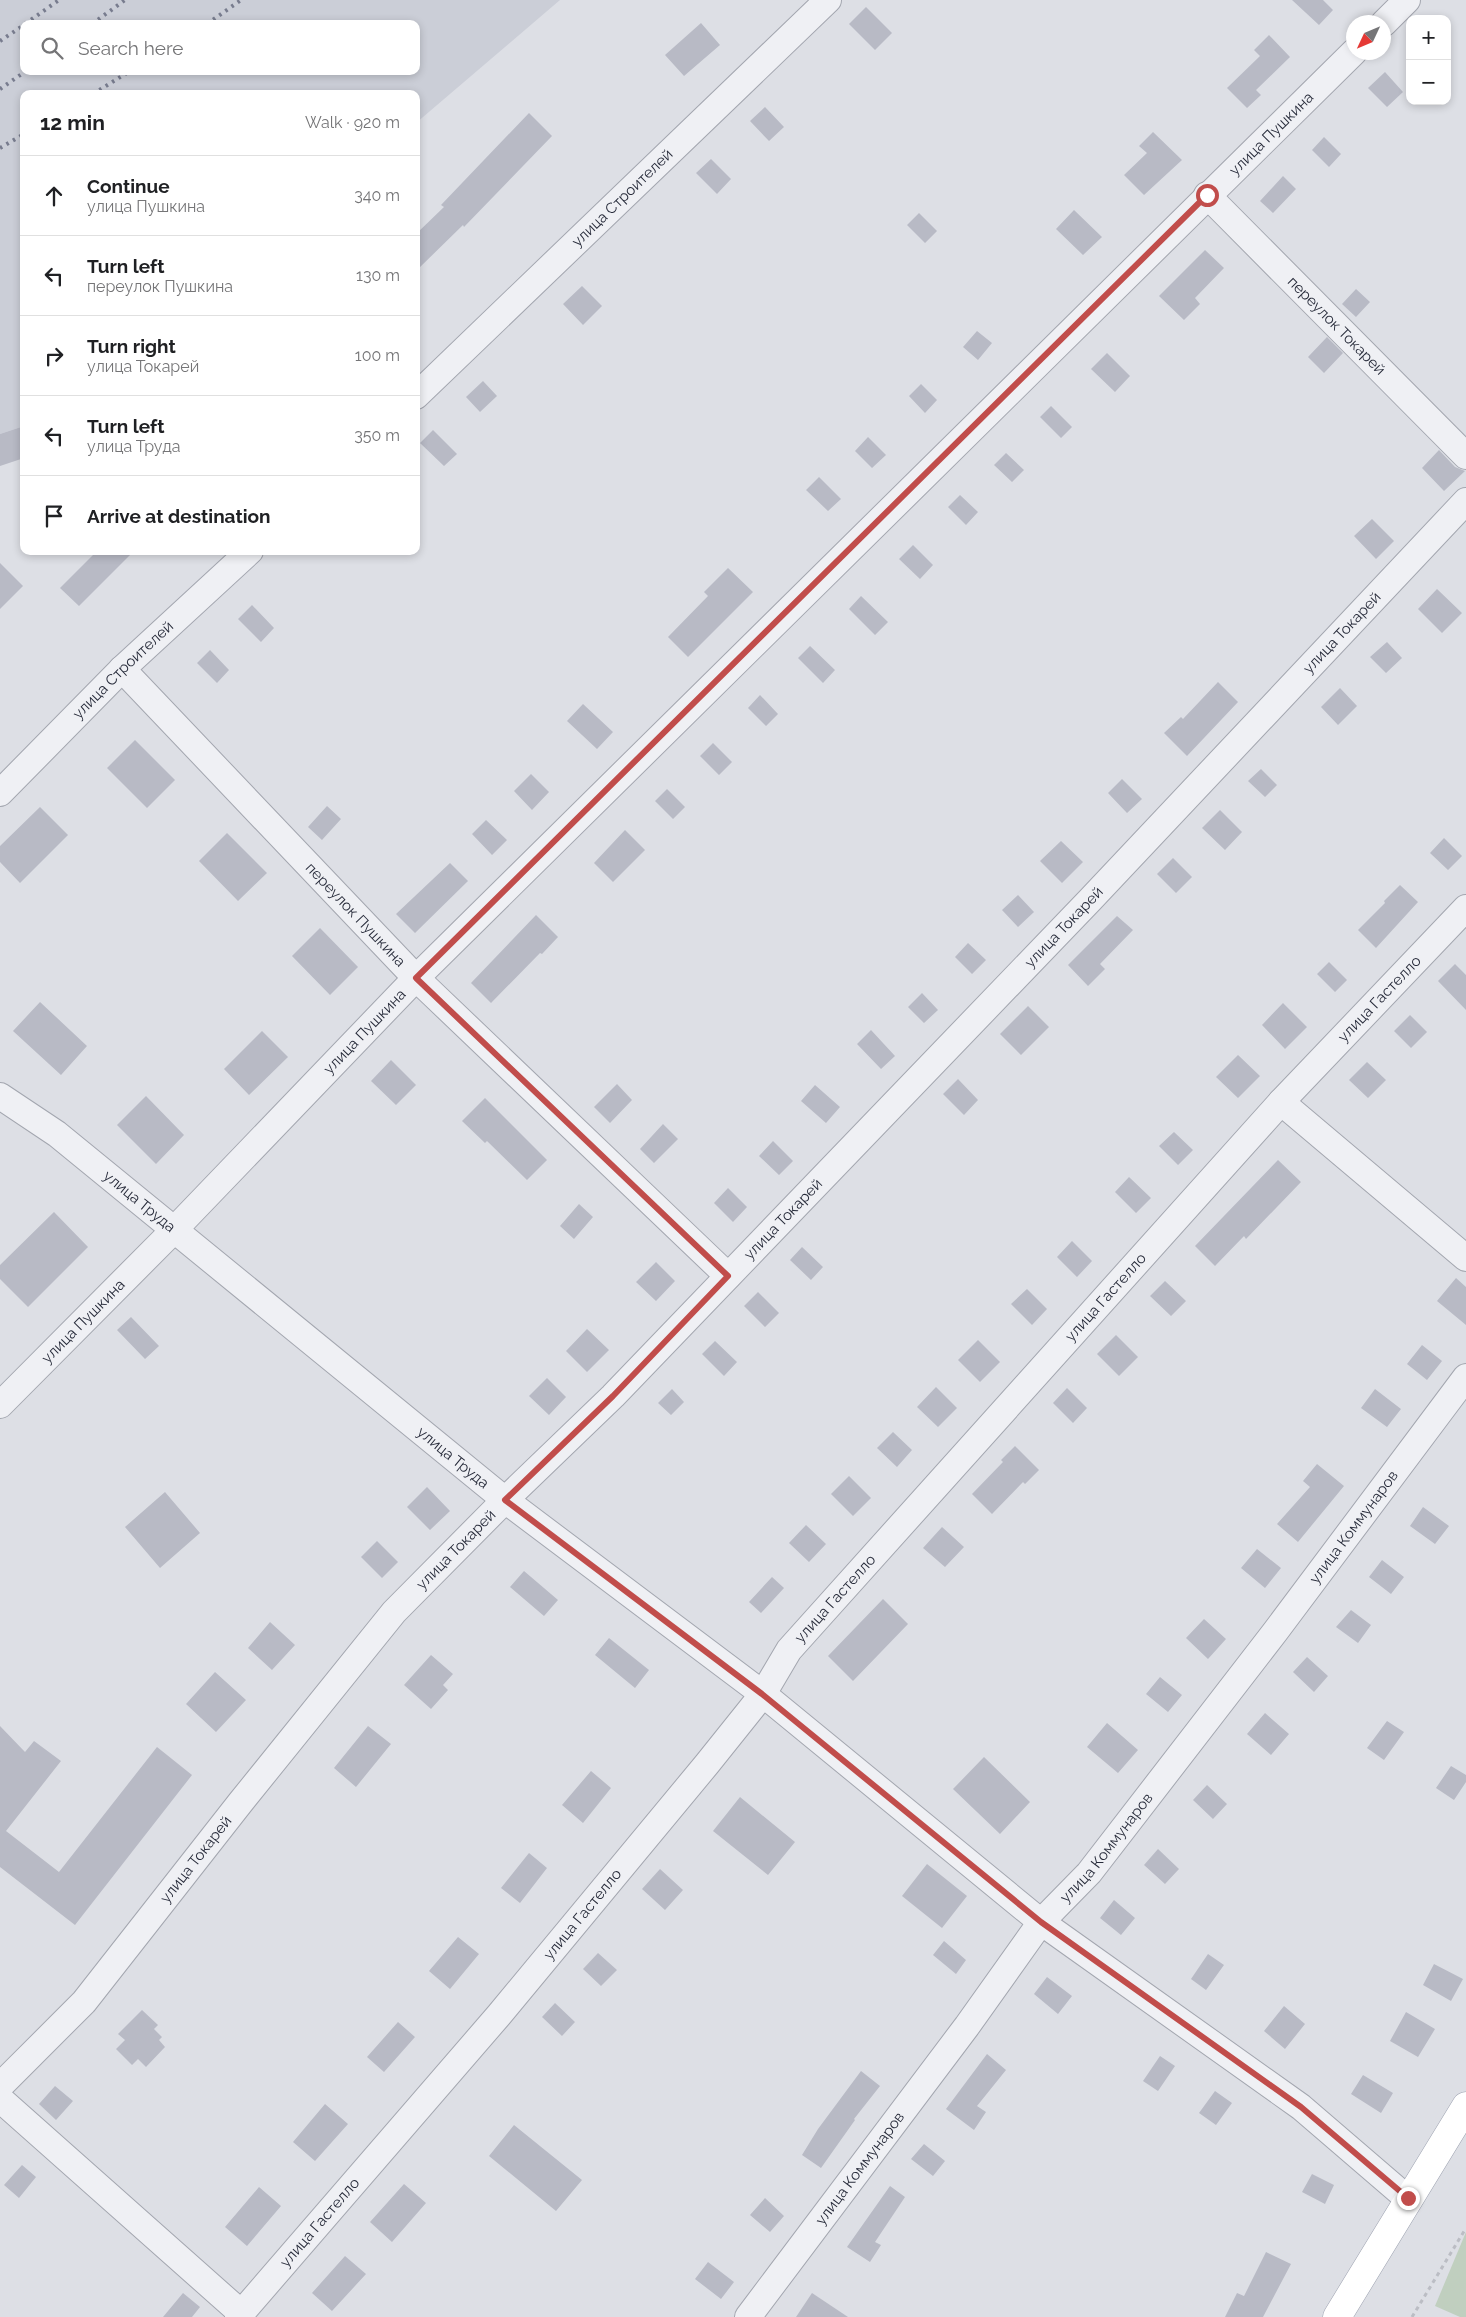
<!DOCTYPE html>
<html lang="en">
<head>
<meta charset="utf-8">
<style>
	body { margin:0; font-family:Raleway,sans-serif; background:#f2f2f2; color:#202124 }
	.controls { position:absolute; right:15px; top:15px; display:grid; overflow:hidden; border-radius:10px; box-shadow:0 2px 8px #0003 }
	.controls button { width:45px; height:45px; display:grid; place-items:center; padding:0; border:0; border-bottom:1px solid #e0e0e0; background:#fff; color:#202124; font:25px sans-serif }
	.compass { position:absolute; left:1346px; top:15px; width:45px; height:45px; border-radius:50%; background:#fff; box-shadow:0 2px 8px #0003; rotate:226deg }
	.stop { position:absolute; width:15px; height:15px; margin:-11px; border:4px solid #c14d4b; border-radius:50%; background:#fff }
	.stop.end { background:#c14d4b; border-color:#fff; box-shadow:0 1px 5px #0008 }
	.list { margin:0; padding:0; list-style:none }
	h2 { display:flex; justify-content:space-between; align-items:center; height:65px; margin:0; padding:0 20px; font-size:21px }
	h2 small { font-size:16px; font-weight:400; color:#757577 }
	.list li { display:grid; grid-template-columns:32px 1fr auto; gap:15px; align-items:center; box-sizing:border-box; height:80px; padding:0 20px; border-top:1px solid #e0e0e0 }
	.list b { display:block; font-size:19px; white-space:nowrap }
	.list p { margin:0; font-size:16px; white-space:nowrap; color:#757577 }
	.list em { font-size:16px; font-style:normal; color:#757577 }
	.icon { flex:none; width:28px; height:28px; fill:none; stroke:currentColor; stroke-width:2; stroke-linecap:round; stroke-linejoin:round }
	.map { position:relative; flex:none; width:1466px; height:2317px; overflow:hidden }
	.search { position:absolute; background:#fff; box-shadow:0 2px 8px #0003; left:20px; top:20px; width:400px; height:55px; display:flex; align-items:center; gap:12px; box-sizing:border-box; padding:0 18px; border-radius:10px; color:#757577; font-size:19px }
	.panel { position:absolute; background:#fff; box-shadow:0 2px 8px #0003; left:20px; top:90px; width:400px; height:465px; border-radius:10px }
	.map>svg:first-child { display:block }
	.built { fill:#cbced7; fill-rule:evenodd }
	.green { fill:#c0cfbf }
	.building { fill:#b8bac5 }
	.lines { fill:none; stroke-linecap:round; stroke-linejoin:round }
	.minor-casing { stroke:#a3a6af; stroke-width:28 }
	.major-casing { stroke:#9da2b0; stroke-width:29 }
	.path { stroke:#bbbdc4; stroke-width:3; stroke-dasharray:4 4; stroke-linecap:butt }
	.minor { stroke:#eff0f4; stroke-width:26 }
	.major { stroke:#fff; stroke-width:28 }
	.rail { stroke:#787c8e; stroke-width:4; stroke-dasharray:2.5 5; stroke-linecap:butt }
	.route { stroke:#c14d4b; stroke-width:6 }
	.labels { text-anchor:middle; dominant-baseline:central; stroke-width:4; stroke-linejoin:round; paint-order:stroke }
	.street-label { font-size:15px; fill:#282c3b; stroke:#eceef3 }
</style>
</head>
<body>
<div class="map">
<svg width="1466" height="2317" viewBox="0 0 1466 2317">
	<rect width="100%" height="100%" fill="#dddfe5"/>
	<path class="built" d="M 0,0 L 560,0 L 416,123 L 416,94 L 24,94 L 24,426 L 0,434 ZM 24,24 L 416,24 L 416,71 L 24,71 Z"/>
	<path class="green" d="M 1466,2232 L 1466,2317 L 1460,2317 L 1435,2306 Z"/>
	<path class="building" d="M 1292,0 L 1323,0 L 1333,10 L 1319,25 Z
		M 866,7 L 892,33 L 875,50 L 849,24 Z
		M 701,23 L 720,45 L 684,76 L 665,55 Z
		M 1269,35 L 1290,57 L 1256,90 L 1261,95 L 1247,108 L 1227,88 L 1260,56 L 1254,50 Z
		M 1385,72 L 1403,92 L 1387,107 L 1368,88 Z
		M 765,107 L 784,127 L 769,141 L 750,121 Z
		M 529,113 L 552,136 L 464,227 L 463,225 L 416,271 L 416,234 L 444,207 L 441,205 Z
		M 1153,132 L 1182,160 L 1144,195 L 1124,175 L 1147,153 L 1139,146 Z
		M 1324,137 L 1341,154 L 1329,167 L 1312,150 Z
		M 711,159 L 731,179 L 717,194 L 696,173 Z
		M 1283,176 L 1296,189 L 1273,213 L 1260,201 Z
		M 1074,210 L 1102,237 L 1083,255 L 1056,229 Z
		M 919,213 L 937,231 L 925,243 L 907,225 Z
		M 1205,250 L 1224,268 L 1195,298 L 1200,304 L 1184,320 L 1159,296 Z
		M 582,286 L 602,306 L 583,325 L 563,304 Z
		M 1356,289 L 1370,302 L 1356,317 L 1342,304 Z
		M 977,331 L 992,343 L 978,360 L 963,347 Z
		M 1327,337 L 1343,353 L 1324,373 L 1308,357 Z
		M 1107,353 L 1130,376 L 1115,392 L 1091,369 Z
		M 483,381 L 497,396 L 480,412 L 466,397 Z
		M 921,384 L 937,400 L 925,413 L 909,396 Z
		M 1051,406 L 1072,427 L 1061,438 L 1040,417 Z
		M 24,426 L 24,458 L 0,466 L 0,434 Z
		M 433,430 L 457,454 L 444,466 L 420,443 Z
		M 868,437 L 886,455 L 872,468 L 855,451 Z
		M 1439,450 L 1455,467 L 1465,471 L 1444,491 L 1422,468 Z
		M 1006,453 L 1024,470 L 1012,482 L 994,465 Z
		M 819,477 L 841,499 L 828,511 L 806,490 Z
		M 960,495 L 978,512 L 966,525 L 948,507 Z
		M 1372,519 L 1394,541 L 1376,559 L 1354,536 Z
		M 913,545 L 933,565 L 920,579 L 899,559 Z
		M 97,551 L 134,551 L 79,606 L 60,588 Z
		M 0,563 L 23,586 L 0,609 Z
		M 728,568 L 753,592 L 688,657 L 668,637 L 708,596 L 704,592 Z
		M 1437,589 L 1462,613 L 1442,633 L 1418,609 Z
		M 861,596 L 888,622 L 875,635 L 849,609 Z
		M 252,605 L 274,628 L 261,642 L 238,619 Z
		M 1387,642 L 1402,658 L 1386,673 L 1370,657 Z
		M 810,646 L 835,670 L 823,683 L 798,658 Z
		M 210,650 L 229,670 L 217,683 L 197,663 Z
		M 1218,682 L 1238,702 L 1187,756 L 1164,733 L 1181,717 L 1183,719 Z
		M 1340,688 L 1357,706 L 1338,725 L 1321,707 Z
		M 760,695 L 778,714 L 766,726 L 748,708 Z
		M 583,704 L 613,732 L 597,749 L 567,721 Z
		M 135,740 L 175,780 L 147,808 L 107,768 Z
		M 713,743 L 732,762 L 719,775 L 700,756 Z
		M 1261,769 L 1277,785 L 1265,797 L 1248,781 Z
		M 531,774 L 549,792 L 532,810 L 514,791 Z
		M 1122,779 L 1142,799 L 1127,813 L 1108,793 Z
		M 667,789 L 685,807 L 673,819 L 655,801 Z
		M 327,806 L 341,819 L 322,840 L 308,827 Z
		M 40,807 L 68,835 L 20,883 L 0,862 L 0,846 Z
		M 1220,810 L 1242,832 L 1225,850 L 1202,828 Z
		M 486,820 L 507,840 L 492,855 L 472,834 Z
		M 625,830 L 645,850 L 613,882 L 594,863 Z
		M 227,833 L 267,873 L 238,901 L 199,861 Z
		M 1444,838 L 1462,856 L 1448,870 L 1430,853 Z
		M 1061,841 L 1083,862 L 1062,883 L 1040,861 Z
		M 1173,858 L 1192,877 L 1176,893 L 1157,874 Z
		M 450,863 L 468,881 L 415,933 L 396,914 Z
		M 1400,885 L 1418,902 L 1376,948 L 1358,930 L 1385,903 L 1384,901 Z
		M 1018,895 L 1034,912 L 1018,927 L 1002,910 Z
		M 536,915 L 558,937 L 542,954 L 540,953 L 491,1003 L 471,983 Z
		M 1117,916 L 1133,930 L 1100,964 L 1105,969 L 1088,986 L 1068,965 Z
		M 320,928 L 358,967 L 330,995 L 292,956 Z
		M 968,943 L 986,960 L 972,974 L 955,957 Z
		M 1329,962 L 1347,980 L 1335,992 L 1317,974 Z
		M 1455,964 L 1466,975 L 1466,1010 L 1438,981 Z
		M 922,993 L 938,1010 L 924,1023 L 908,1007 Z
		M 40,1002 L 87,1046 L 61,1075 L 13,1031 Z
		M 1283,1003 L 1307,1027 L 1285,1049 L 1262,1025 Z
		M 1028,1006 L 1049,1027 L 1021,1055 L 1000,1034 Z
		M 1410,1015 L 1427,1032 L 1411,1048 L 1394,1031 Z
		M 871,1030 L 895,1056 L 881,1069 L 857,1044 Z
		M 262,1031 L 288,1057 L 249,1095 L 224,1069 Z
		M 1238,1055 L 1260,1076 L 1238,1098 L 1216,1077 Z
		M 391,1060 L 416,1085 L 396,1105 L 371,1081 Z
		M 1367,1062 L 1386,1080 L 1368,1098 L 1349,1080 Z
		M 958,1079 L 978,1100 L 964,1115 L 943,1094 Z
		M 617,1084 L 632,1100 L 610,1123 L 594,1107 Z
		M 815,1085 L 840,1107 L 826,1123 L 801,1101 Z
		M 146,1096 L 184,1135 L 156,1164 L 117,1125 Z
		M 485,1098 L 547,1160 L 527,1180 L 487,1141 L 485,1143 L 462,1121 Z
		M 663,1124 L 678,1139 L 654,1163 L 640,1149 Z
		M 1174,1132 L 1193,1150 L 1178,1165 L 1159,1146 Z
		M 773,1141 L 793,1161 L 779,1175 L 759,1156 Z
		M 1278,1160 L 1301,1182 L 1246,1239 L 1244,1236 L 1215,1266 L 1195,1246 Z
		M 1129,1177 L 1151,1198 L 1136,1213 L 1115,1192 Z
		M 728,1188 L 747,1207 L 733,1222 L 714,1203 Z
		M 579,1204 L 593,1217 L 574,1239 L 560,1226 Z
		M 54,1212 L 88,1247 L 28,1307 L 0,1279 L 0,1265 Z
		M 1072,1241 L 1092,1261 L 1077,1277 L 1057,1257 Z
		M 802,1247 L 823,1267 L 811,1280 L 790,1260 Z
		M 656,1262 L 675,1281 L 656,1301 L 636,1282 Z
		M 1456,1278 L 1466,1287 L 1466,1325 L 1437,1301 Z
		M 1165,1281 L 1186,1301 L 1171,1316 L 1150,1296 Z
		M 1027,1289 L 1047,1309 L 1032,1325 L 1011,1304 Z
		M 758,1292 L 779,1313 L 765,1327 L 744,1306 Z
		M 131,1317 L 159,1346 L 145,1359 L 117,1330 Z
		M 587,1329 L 609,1350 L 587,1372 L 566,1351 Z
		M 1116,1335 L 1138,1357 L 1119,1376 L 1097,1354 Z
		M 978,1340 L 1000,1362 L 980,1382 L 958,1360 Z
		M 715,1341 L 737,1362 L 724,1376 L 702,1354 Z
		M 1422,1345 L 1442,1361 L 1427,1380 L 1407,1364 Z
		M 547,1378 L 566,1397 L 549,1415 L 529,1396 Z
		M 936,1387 L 957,1408 L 938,1427 L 917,1407 Z
		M 1067,1388 L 1087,1408 L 1073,1423 L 1053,1403 Z
		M 672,1389 L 684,1402 L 671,1415 L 658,1403 Z
		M 1375,1389 L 1401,1409 L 1387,1427 L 1361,1408 Z
		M 893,1432 L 912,1450 L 897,1467 L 877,1448 Z
		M 1015,1446 L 1039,1470 L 1025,1484 L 1023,1482 L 992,1514 L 972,1494 L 1003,1462 L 1001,1460 Z
		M 1317,1464 L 1344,1486 L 1298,1542 L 1277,1524 L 1310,1487 L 1303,1481 Z
		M 849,1476 L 871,1498 L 853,1516 L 831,1494 Z
		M 427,1487 L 450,1511 L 430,1530 L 407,1507 Z
		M 165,1492 L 200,1533 L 160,1568 L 125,1527 Z
		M 1423,1507 L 1449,1526 L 1435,1544 L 1410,1526 Z
		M 806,1525 L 826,1544 L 809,1562 L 789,1543 Z
		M 942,1527 L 964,1547 L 945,1567 L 923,1548 Z
		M 377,1541 L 398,1562 L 382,1578 L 361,1557 Z
		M 1257,1549 L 1281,1568 L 1265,1588 L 1241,1568 Z
		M 1382,1560 L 1404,1577 L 1391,1594 L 1369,1577 Z
		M 524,1571 L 558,1600 L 544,1616 L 510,1587 Z
		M 772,1577 L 784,1588 L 761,1613 L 749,1602 Z
		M 883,1599 L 908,1624 L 853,1681 L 828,1656 Z
		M 1351,1610 L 1371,1625 L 1358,1643 L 1336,1627 Z
		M 1204,1619 L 1226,1639 L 1208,1659 L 1186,1638 Z
		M 270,1622 L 295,1645 L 272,1670 L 248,1648 Z
		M 609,1638 L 649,1670 L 635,1688 L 595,1655 Z
		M 431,1655 L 453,1674 L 443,1685 L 448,1690 L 431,1709 L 404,1685 Z
		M 1307,1657 L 1328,1676 L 1314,1692 L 1293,1672 Z
		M 215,1672 L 246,1700 L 216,1732 L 186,1704 Z
		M 1160,1677 L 1182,1695 L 1168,1712 L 1146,1694 Z
		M 1265,1713 L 1289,1734 L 1271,1755 L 1247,1734 Z
		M 1387,1721 L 1404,1732 L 1384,1760 L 1367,1748 Z
		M 1107,1723 L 1138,1750 L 1118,1773 L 1087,1747 Z
		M 0,1726 L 25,1752 L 34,1741 L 61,1761 L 6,1831 L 59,1872 L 157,1747 L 192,1775 L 75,1925 L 0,1867 Z
		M 368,1726 L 391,1744 L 356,1787 L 334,1768 Z
		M 984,1757 L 1030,1802 L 1000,1834 L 953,1789 Z
		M 1451,1766 L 1466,1775 L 1466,1782 L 1454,1800 L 1436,1788 Z
		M 591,1771 L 611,1788 L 583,1823 L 562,1805 Z
		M 1207,1785 L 1227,1804 L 1213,1819 L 1193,1800 Z
		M 740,1797 L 795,1842 L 768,1875 L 713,1831 Z
		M 1158,1849 L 1179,1869 L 1165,1884 L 1144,1865 Z
		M 529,1853 L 547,1868 L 520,1903 L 501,1888 Z
		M 927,1864 L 967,1896 L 942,1928 L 902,1896 Z
		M 660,1869 L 683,1890 L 665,1910 L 642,1889 Z
		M 1114,1900 L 1135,1918 L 1121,1935 L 1100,1918 Z
		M 458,1937 L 479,1954 L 450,1989 L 429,1971 Z
		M 944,1941 L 966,1960 L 956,1974 L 933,1955 Z
		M 598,1953 L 617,1970 L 601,1986 L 583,1969 Z
		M 1208,1954 L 1224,1965 L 1206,1990 L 1191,1979 Z
		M 1434,1964 L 1463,1979 L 1451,2001 L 1423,1985 Z
		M 1047,1977 L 1072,1996 L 1058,2014 L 1034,1994 Z
		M 555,2003 L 575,2022 L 562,2036 L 542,2017 Z
		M 1284,2006 L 1305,2024 L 1285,2049 L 1264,2031 Z
		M 142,2010 L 158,2025 L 154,2029 L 162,2037 L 159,2040 L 165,2047 L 146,2067 L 138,2059 L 132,2065 L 116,2049 L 125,2040 L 118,2034 Z
		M 1406,2012 L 1435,2029 L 1418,2057 L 1390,2041 Z
		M 398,2022 L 415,2037 L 384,2072 L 367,2057 Z
		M 987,2054 L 1006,2070 L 977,2106 L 986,2112 L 974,2130 L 946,2109 Z
		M 1160,2056 L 1175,2066 L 1158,2091 L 1143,2081 Z
		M 861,2071 L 880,2086 L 854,2119 L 855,2120 L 821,2168 L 802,2155 L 818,2129 Z
		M 1363,2075 L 1393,2093 L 1381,2113 L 1351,2094 Z
		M 55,2086 L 73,2101 L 56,2120 L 39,2104 Z
		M 1215,2091 L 1232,2103 L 1216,2125 L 1199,2113 Z
		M 325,2104 L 348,2124 L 315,2161 L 293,2142 Z
		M 514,2125 L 582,2180 L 556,2211 L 489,2156 Z
		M 924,2144 L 945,2161 L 933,2176 L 911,2159 Z
		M 22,2165 L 36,2177 L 19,2198 L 4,2185 Z
		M 1312,2174 L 1334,2185 L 1325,2204 L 1302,2192 Z
		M 404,2184 L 426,2203 L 392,2242 L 370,2222 Z
		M 890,2186 L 905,2197 L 875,2242 L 881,2245 L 870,2262 L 847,2247 Z
		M 259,2187 L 281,2206 L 247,2246 L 225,2227 Z
		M 765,2198 L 784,2216 L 770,2232 L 750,2215 Z
		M 1266,2252 L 1291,2264 L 1263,2317 L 1225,2317 L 1237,2293 L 1244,2296 Z
		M 345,2256 L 366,2274 L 332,2311 L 312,2293 Z
		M 708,2262 L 734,2282 L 721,2299 L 695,2279 Z
		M 183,2293 L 200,2307 L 192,2317 L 163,2317 Z
		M 812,2293 L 848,2317 L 796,2317 Z"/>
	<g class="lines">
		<g class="minor-casing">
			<g id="minor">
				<path d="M 1384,23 L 1407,0"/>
				<path id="s1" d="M 1207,195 L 1466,456"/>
				<path id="s2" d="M 416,396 L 828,0"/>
				<path id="s3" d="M 122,669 L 416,978 L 728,1276"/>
				<path id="s4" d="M 0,793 L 122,669 L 250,551"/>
				<path id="s5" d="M 0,1096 L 57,1134 L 505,1500 L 763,1694 L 1041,1922 L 1301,2107 L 1408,2199"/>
				<path d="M 1281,1102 L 1466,1258"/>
				<path id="s6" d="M 0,1405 L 174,1230 L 416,978 L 1354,52"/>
				<path id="s7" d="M 0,2086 L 84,2002 L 240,1803 L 394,1612 L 505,1500 L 613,1396 L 1090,900 L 1466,501"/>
				<path d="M 0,2099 L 241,2313"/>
				<path id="s8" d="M 238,2317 L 499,2015 L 707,1764 L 763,1694 L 789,1650 L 1281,1102 L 1466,908"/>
				<path id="s9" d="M 748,2317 L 967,2026 L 1041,1922 L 1089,1873 L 1275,1632 L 1466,1377"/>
			</g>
		</g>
		<g class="major-casing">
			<path id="major" d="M 1337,2317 L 1466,2106"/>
		</g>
		<path class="path" d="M 1412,2317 L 1466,2228"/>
		<use href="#minor" class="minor"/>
		<use href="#major" class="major"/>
		<path class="rail" d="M 25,24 L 59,0
			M 92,24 L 125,0
			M 207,24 L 241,0
			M 0,41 L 24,25
			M 0,89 L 26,71
			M 93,94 L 130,71
			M 0,148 L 24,134"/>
	</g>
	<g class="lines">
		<path class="route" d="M 1207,195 L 416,978 L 728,1276 L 613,1396 L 505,1500 L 762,1694 L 1041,1922 L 1301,2107 L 1408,2198"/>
	</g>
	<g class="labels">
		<g class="street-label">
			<text stroke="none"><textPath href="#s6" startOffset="1798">улица Пушкина</textPath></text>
			<text stroke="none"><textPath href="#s2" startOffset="286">улица Строителей</textPath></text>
			<text stroke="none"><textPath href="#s1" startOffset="184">переулок Токарей</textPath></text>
			<text stroke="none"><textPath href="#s7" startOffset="1980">улица Токарей</textPath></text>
			<text stroke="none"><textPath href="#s4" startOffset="174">улица Строителей</textPath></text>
			<text stroke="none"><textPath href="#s3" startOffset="339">переулок Пушкина</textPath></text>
			<text stroke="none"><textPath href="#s7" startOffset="1575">улица Токарей</textPath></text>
			<text stroke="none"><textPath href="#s8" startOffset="1745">улица Гастелло</textPath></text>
			<text stroke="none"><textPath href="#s6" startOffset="522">улица Пушкина</textPath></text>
			<text stroke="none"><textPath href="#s5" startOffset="175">улица Труда</textPath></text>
			<text stroke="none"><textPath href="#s7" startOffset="1170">улица Токарей</textPath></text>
			<text stroke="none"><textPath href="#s8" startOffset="1340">улица Гастелло</textPath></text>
			<text stroke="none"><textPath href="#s6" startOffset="118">улица Пушкина</textPath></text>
			<text stroke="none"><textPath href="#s5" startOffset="580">улица Труда</textPath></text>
			<text stroke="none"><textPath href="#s9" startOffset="996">улица Коммунаров</textPath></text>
			<text stroke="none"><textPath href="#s7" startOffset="705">улица Токарей</textPath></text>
			<text stroke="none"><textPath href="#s8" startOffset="935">улица Гастелло</textPath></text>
			<text stroke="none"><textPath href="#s9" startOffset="591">улица Коммунаров</textPath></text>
			<text stroke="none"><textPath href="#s7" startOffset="300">улица Токарей</textPath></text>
			<text stroke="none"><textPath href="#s8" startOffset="530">улица Гастелло</textPath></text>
			<text stroke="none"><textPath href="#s9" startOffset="186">улица Коммунаров</textPath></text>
			<text stroke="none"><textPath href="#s8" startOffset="125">улица Гастелло</textPath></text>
		</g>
	</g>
</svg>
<div class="controls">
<button>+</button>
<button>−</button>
</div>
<svg class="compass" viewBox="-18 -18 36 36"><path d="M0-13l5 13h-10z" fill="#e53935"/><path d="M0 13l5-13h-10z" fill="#757577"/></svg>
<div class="stop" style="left:1207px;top:195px"></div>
<div class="stop end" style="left:1408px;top:2198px"></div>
<div class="search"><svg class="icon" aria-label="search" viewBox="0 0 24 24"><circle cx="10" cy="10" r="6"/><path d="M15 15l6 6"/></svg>Search here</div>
<section class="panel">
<h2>12 min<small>Walk · 920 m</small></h2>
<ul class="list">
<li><svg class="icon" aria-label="ahead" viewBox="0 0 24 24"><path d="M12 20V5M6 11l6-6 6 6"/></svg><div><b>Continue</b><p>улица Пушкина</p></div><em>340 m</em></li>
<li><svg class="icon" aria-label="left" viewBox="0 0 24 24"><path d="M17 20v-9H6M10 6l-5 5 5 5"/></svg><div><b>Turn left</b><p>переулок Пушкина</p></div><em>130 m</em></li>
<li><svg class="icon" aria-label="right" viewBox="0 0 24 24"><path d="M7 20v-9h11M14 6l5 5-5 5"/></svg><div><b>Turn right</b><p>улица Токарей</p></div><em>100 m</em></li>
<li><svg class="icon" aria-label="left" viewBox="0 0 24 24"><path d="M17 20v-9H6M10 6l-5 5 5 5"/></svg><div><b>Turn left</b><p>улица Труда</p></div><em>350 m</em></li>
<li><svg class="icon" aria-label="arrive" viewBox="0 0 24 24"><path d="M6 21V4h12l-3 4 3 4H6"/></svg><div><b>Arrive at destination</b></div></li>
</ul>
</section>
</div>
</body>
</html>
